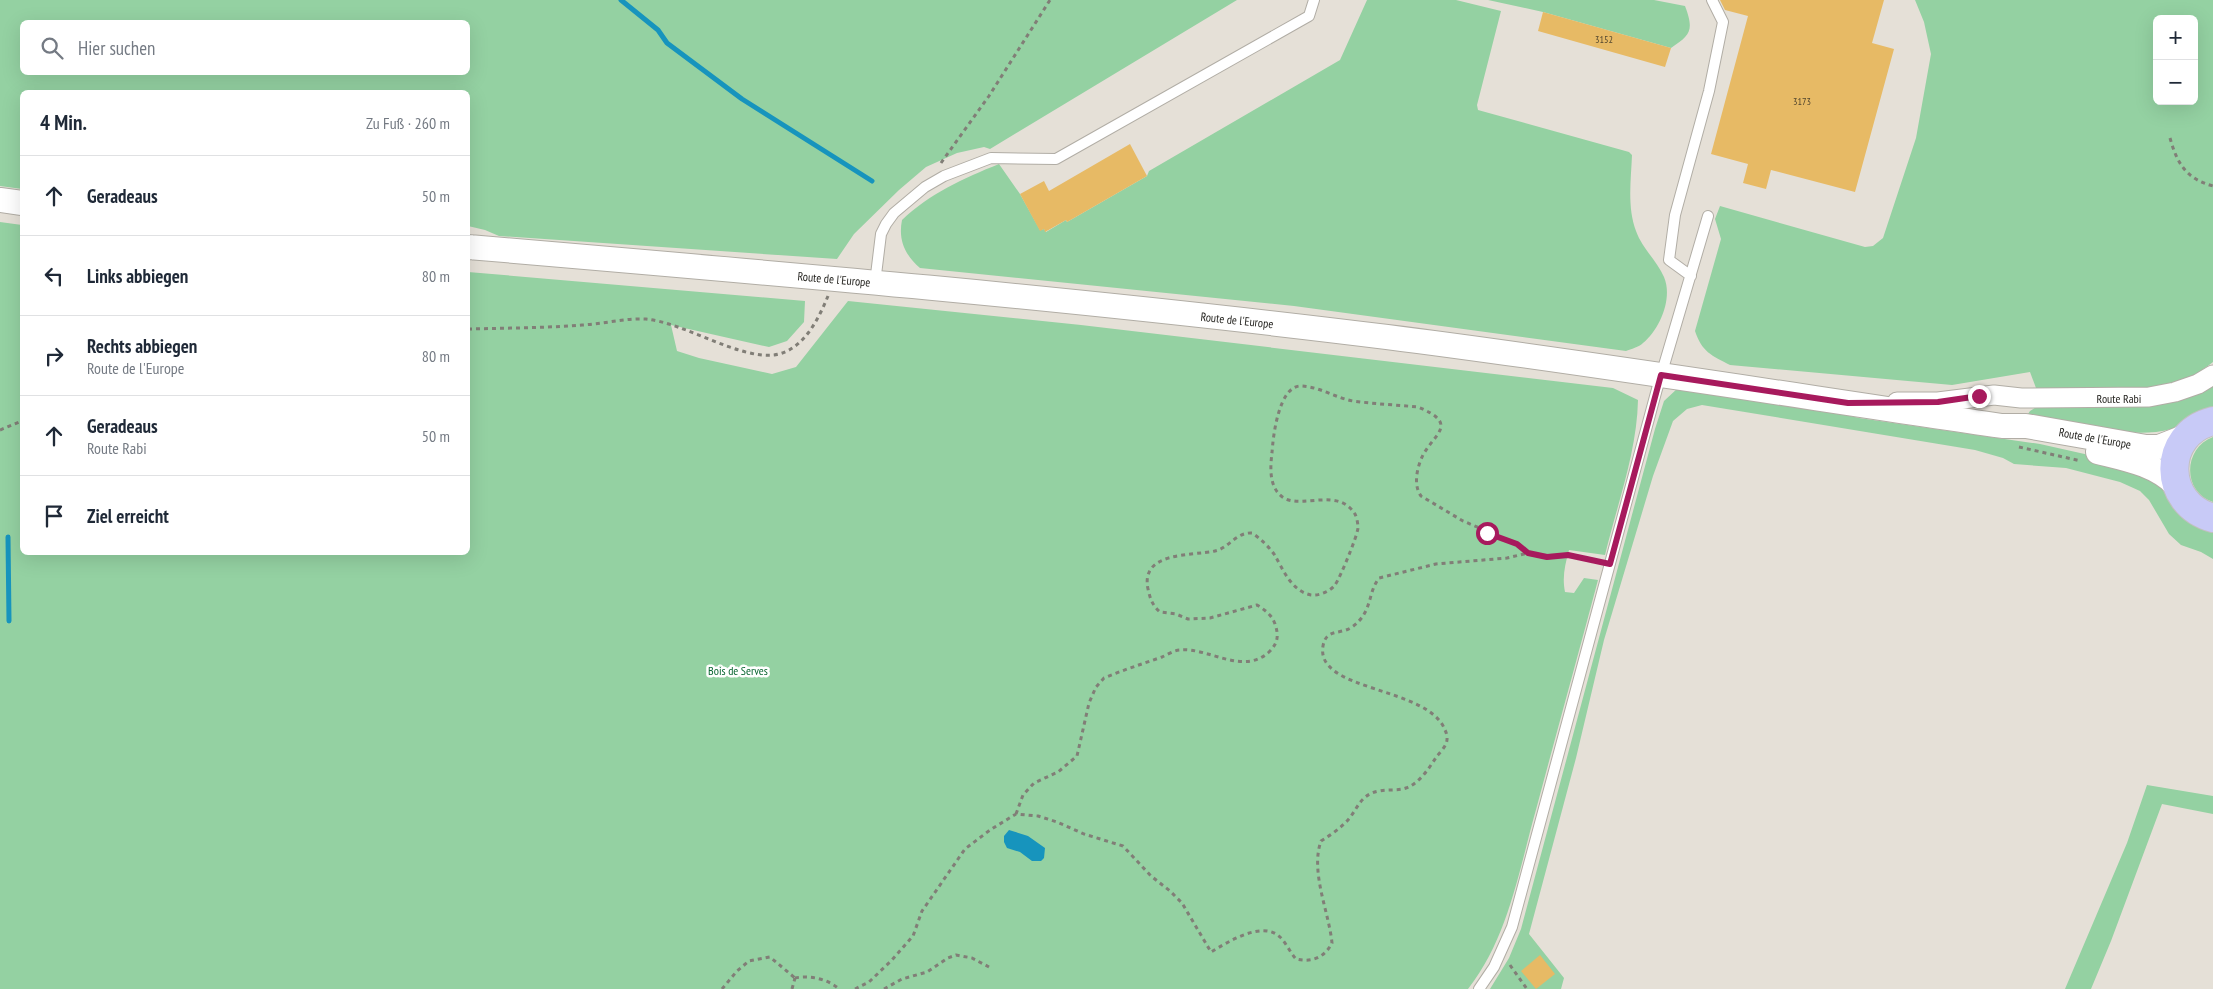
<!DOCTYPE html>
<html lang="de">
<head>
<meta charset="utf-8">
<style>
	body { margin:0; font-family:"PT Sans Narrow",sans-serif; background:#f6f6f7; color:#1f2937 }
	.controls { position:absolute; right:15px; top:15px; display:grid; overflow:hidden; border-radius:8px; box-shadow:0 5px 20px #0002 }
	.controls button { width:45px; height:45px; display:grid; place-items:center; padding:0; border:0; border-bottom:1px solid #e0e1e3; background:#fff; color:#1f2937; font:25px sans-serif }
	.stop { position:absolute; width:15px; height:15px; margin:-11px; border:4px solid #a71a5d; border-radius:50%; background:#fff }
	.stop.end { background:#a71a5d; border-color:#fff; box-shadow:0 1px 5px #0008 }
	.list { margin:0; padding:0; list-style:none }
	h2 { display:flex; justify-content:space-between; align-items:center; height:65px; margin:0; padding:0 20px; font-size:21px }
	h2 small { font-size:16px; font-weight:400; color:#747a83 }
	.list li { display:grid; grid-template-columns:32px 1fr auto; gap:15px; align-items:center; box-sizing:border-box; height:80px; padding:0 20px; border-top:1px solid #e0e1e3 }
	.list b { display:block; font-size:19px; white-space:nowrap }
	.list p { margin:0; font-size:16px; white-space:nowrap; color:#747a83 }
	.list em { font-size:16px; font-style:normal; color:#747a83 }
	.icon { flex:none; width:28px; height:28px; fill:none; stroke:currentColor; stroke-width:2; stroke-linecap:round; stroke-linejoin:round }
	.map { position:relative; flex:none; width:2213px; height:989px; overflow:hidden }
	.search { position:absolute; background:#fff; box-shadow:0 5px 20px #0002; left:20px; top:20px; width:450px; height:55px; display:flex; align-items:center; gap:12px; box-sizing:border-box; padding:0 18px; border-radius:8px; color:#747a83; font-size:19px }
	.panel { position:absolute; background:#fff; box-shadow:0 5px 20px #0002; left:20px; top:90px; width:450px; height:465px; border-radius:8px }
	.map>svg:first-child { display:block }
	.green { fill:#94d1a2; fill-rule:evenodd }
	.water { fill:#1794bd }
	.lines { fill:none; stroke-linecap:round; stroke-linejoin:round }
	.stream { stroke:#1794bd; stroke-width:5 }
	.building { fill:#e7ba65 }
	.service-casing { stroke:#b1ada5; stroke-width:12 }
	.minor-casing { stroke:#b1ada5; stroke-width:21 }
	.tertiary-casing { stroke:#b1ada5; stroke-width:26 }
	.primary-casing { stroke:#c1c0bf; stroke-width:30 }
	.path { stroke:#817e77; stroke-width:3; stroke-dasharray:4 4; stroke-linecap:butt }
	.service { stroke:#fff; stroke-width:10 }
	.minor { stroke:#fff; stroke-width:19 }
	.tertiary { stroke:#fff; stroke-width:24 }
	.primary { stroke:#c8caf7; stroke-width:28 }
	.route { stroke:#a71a5d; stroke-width:6 }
	.labels { text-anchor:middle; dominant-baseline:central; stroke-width:5; stroke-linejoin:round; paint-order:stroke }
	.number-label { font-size:10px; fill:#52462e }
	.street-label { font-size:12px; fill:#201f1b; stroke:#fff }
	.park-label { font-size:12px; fill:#086530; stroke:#fff }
</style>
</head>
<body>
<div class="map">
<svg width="2213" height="989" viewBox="0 0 2213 989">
	<rect width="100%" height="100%" fill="#e5e0d7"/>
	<path class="green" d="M 0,0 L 1237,0 L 990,149 L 984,147 L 957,153 L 926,167 L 899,190 L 854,234 L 837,259 L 499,236 L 485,230 L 468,226 L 468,92 L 22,92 L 22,189 L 0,186 ZM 22,22 L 468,22 L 468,72 L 22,72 Z
		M 1367,0 L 1456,0 L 1501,11 L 1477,105 L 1478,110 L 1629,152 L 1632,155 C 1631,180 1627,207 1636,231 C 1642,248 1657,261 1664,277 C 1673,298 1660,329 1643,343 C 1639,347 1631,349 1626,351 L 1294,306 L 920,268 C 905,255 898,240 902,220 C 929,194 964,178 999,164 L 1020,194 L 1040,230 L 1044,229 L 1046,232 L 1066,220 L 1067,222 L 1147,176 L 1149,171 L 1340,60 Z
		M 1488,0 L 1654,0 L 1685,6 C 1694,30 1691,35 1671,48 L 1543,12 Z
		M 1915,0 L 2213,0 L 2213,362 C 2201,371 2187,381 2172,384 C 2129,395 2080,389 2036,388 L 2030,372 L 1952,385 L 1730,365 C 1711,355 1702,352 1695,331 L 1721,239 L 1715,219 L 1720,206 L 1865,247 L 1873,246 L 1883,238 L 1916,138 L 1931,54 L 1924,22 ZM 2157,19 L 2194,19 L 2194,101 L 2157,101 Z
		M 0,222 L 22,225 L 22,552 L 468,552 L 468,272 L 805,301 L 804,322 L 787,341 L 769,347 L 671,325 L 677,351 L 699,358 L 772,374 L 796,367 L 848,301 L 1081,325 L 1613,388 L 1638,400 C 1637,452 1617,505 1605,555 L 1569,550 C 1565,565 1562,577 1565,592 L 1574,593 L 1584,578 L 1598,580 C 1578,655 1557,731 1537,806 C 1519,869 1509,937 1468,989 L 0,989 Z
		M 2213,385 L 2213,410 C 2199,416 2185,425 2171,429 C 2133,440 2069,424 2029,417 L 2028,414 L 2030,411 L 2038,406 Z
		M 1678,388 L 1817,408 L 1859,418 L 2040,444 L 2089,455 L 2161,482 L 2180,514 L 2197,526 L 2213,532 L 2213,559 L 2201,552 L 2181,545 L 2169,534 L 2149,500 L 2140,491 L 2120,482 L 2066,468 L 2014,464 L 2003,458 L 1975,450 L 1702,405 L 1687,409 L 1673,421 L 1653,476 L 1604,640 L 1576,758 L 1529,934 L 1564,978 L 1561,989 L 1490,989 L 1509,958 L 1521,929 L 1655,429 L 1664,401 Z
		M 2213,437 L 2213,502 C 2182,492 2183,448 2213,437 Z
		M 2147,785 L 2213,796 L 2213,814 L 2162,804 L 2111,941 L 2091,989 L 2065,989 L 2127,843 Z"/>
	<path class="water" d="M 1009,830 L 1028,836 L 1045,848 L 1044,858 L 1041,861 L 1032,861 L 1020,852 L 1007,848 L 1004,842 L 1004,836 Z"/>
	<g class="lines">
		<path class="stream" d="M 621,0 L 658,30 L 667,43 L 742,99 L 872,181
			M 8,537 L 9,621"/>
	</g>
	<path class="building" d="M 1720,0 L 1884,0 L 1872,43 L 1894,49 L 1855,192 L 1771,170 L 1766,189 L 1743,183 L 1748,164 L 1711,154 L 1748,16 L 1725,10 Z
		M 1543,12 L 1671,48 L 1665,67 L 1538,31 Z
		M 1130,144 L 1147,176 L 1067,222 L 1066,220 L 1045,232 L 1044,229 L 1040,231 L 1020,194 L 1044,181 L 1049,191 Z
		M 1540,955 L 1555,974 L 1536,989 L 1521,971 Z"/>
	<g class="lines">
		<g class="service-casing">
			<path id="service" d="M 1691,276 L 1669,260 L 1675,215 L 1709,91 L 1723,22 L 1712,0
				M 875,283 L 881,234 L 886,224 L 894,213 L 925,187 L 944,176 L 991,158 L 1056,159 L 1309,16 L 1314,0
				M 1479,989 L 1494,967 L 1512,927 L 1657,389 L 1708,216"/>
		</g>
		<g class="minor-casing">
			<path id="minor" d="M 1897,402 L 1938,402 L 1994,395 L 2021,398 L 2149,397 L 2175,392 L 2198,384 L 2213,375"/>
		</g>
		<g class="tertiary-casing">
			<path id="tertiary" d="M 0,200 L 22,203
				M 468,247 C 774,273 1081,299 1387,337 C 1593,363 1797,396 2002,426 L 2026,426 L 2146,447 L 2159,447 L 2187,436
				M 2098,452 C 2126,459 2155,464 2176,485"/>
		</g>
		<g class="primary-casing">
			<path id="primary" d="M 2213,421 C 2161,434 2162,504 2213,518"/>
		</g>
		<path class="path" d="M 2170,138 C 2177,163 2186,179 2213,186
			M 941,163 L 989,96 L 1050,0
			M 468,329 C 506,328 544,328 582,325 C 603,324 625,318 646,319 C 685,323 738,359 774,355 C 803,351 818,320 828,296
			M 0,430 L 22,421
			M 2019,447 L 2081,461
			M 1016,814 L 1023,795 L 1034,783 L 1058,772 L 1077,756 L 1089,703 L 1096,687 L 1104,678 C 1123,670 1142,664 1162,657 C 1167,655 1174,650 1180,650 C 1208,647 1243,676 1269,652 C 1278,643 1279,636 1275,624 C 1272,615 1265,610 1257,605 L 1210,618 L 1188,619 L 1176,614 L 1160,612 C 1152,605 1150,598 1148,589 C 1140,551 1192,556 1215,551 C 1229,548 1236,532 1252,533 C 1261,539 1268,546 1274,554 C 1283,569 1291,591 1311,595 C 1320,596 1330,591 1335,585 C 1340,578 1357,537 1358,528 C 1358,524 1357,518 1355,514 C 1338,487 1303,509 1284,498 C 1269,489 1270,468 1272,453 C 1273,436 1279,384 1302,386 C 1320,387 1336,398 1353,401 C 1375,404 1397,405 1418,407 C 1459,424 1435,433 1423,455 C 1417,467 1413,485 1421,496 L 1463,521 L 1517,544 L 1528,553 L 1547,557 L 1567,555 L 1598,561
			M 1510,965 L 1527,989
			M 795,978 C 810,975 828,979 839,989
			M 722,989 L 737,971 L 749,961 L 770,957 L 795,978
			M 792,989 L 795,978
			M 855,989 L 869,982 L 892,960 L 913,936 L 922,911 L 965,849 L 990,830 L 1016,814 L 1038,816 L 1057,822 L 1084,834 L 1123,846 L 1151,876 L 1170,891 L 1182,903 L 1211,952 C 1228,942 1262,920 1280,937 C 1286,943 1290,952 1296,959 C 1312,963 1325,957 1332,943 C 1329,912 1310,872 1321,841 C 1329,836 1338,830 1345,823 C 1358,811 1358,795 1379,791 C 1388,789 1398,791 1406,788 C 1420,783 1429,768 1437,756 C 1440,753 1444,748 1446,744 C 1448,739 1447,734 1445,730 C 1428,686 1315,692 1323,646 C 1326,628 1341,635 1352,627 C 1373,612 1367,594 1379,578 L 1436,564 L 1507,558 L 1528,553
			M 884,989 L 902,979 L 927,972 L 948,958 L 956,955 L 972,958 L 989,967"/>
		<use href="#service" class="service"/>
		<use href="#minor" class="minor"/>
		<use href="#tertiary" class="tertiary"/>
		<use href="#primary" class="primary"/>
	</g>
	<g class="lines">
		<path class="route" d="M 1487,533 L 1517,544 L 1528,553 L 1547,557 L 1568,555 L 1610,564 L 1661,375 L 1848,403 L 1938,402 L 1979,396"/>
	</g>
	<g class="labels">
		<g class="number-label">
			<text x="1604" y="39">3152</text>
			<text x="1802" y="101">3173</text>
		</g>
		<g class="street-label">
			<text transform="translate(834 279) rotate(5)">Route de l'Europe</text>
			<text transform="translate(1237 320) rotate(6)">Route de l'Europe</text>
			<text x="2119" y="398">Route Rabi</text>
			<text transform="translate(2095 438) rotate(10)">Route de l'Europe</text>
		</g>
		<g class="park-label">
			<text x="738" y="670">Bois de Serves</text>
		</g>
	</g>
</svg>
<div class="controls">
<button>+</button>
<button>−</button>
</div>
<div class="stop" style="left:1487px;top:533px"></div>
<div class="stop end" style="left:1979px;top:396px"></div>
<div class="search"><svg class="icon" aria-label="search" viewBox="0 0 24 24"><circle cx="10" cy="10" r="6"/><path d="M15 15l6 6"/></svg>Hier suchen</div>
<section class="panel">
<h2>4 Min.<small>Zu Fuß · 260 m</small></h2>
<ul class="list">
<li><svg class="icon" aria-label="ahead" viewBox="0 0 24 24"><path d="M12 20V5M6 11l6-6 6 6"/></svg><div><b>Geradeaus</b></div><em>50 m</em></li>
<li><svg class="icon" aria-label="left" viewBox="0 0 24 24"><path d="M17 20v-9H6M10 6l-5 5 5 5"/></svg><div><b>Links abbiegen</b></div><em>80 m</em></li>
<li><svg class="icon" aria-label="right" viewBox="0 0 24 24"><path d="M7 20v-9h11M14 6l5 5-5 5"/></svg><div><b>Rechts abbiegen</b><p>Route de l'Europe</p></div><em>80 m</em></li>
<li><svg class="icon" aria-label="ahead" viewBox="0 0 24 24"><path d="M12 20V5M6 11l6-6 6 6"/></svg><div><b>Geradeaus</b><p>Route Rabi</p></div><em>50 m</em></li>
<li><svg class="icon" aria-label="arrive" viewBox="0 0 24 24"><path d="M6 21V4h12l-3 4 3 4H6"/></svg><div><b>Ziel erreicht</b></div></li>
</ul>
</section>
</div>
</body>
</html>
